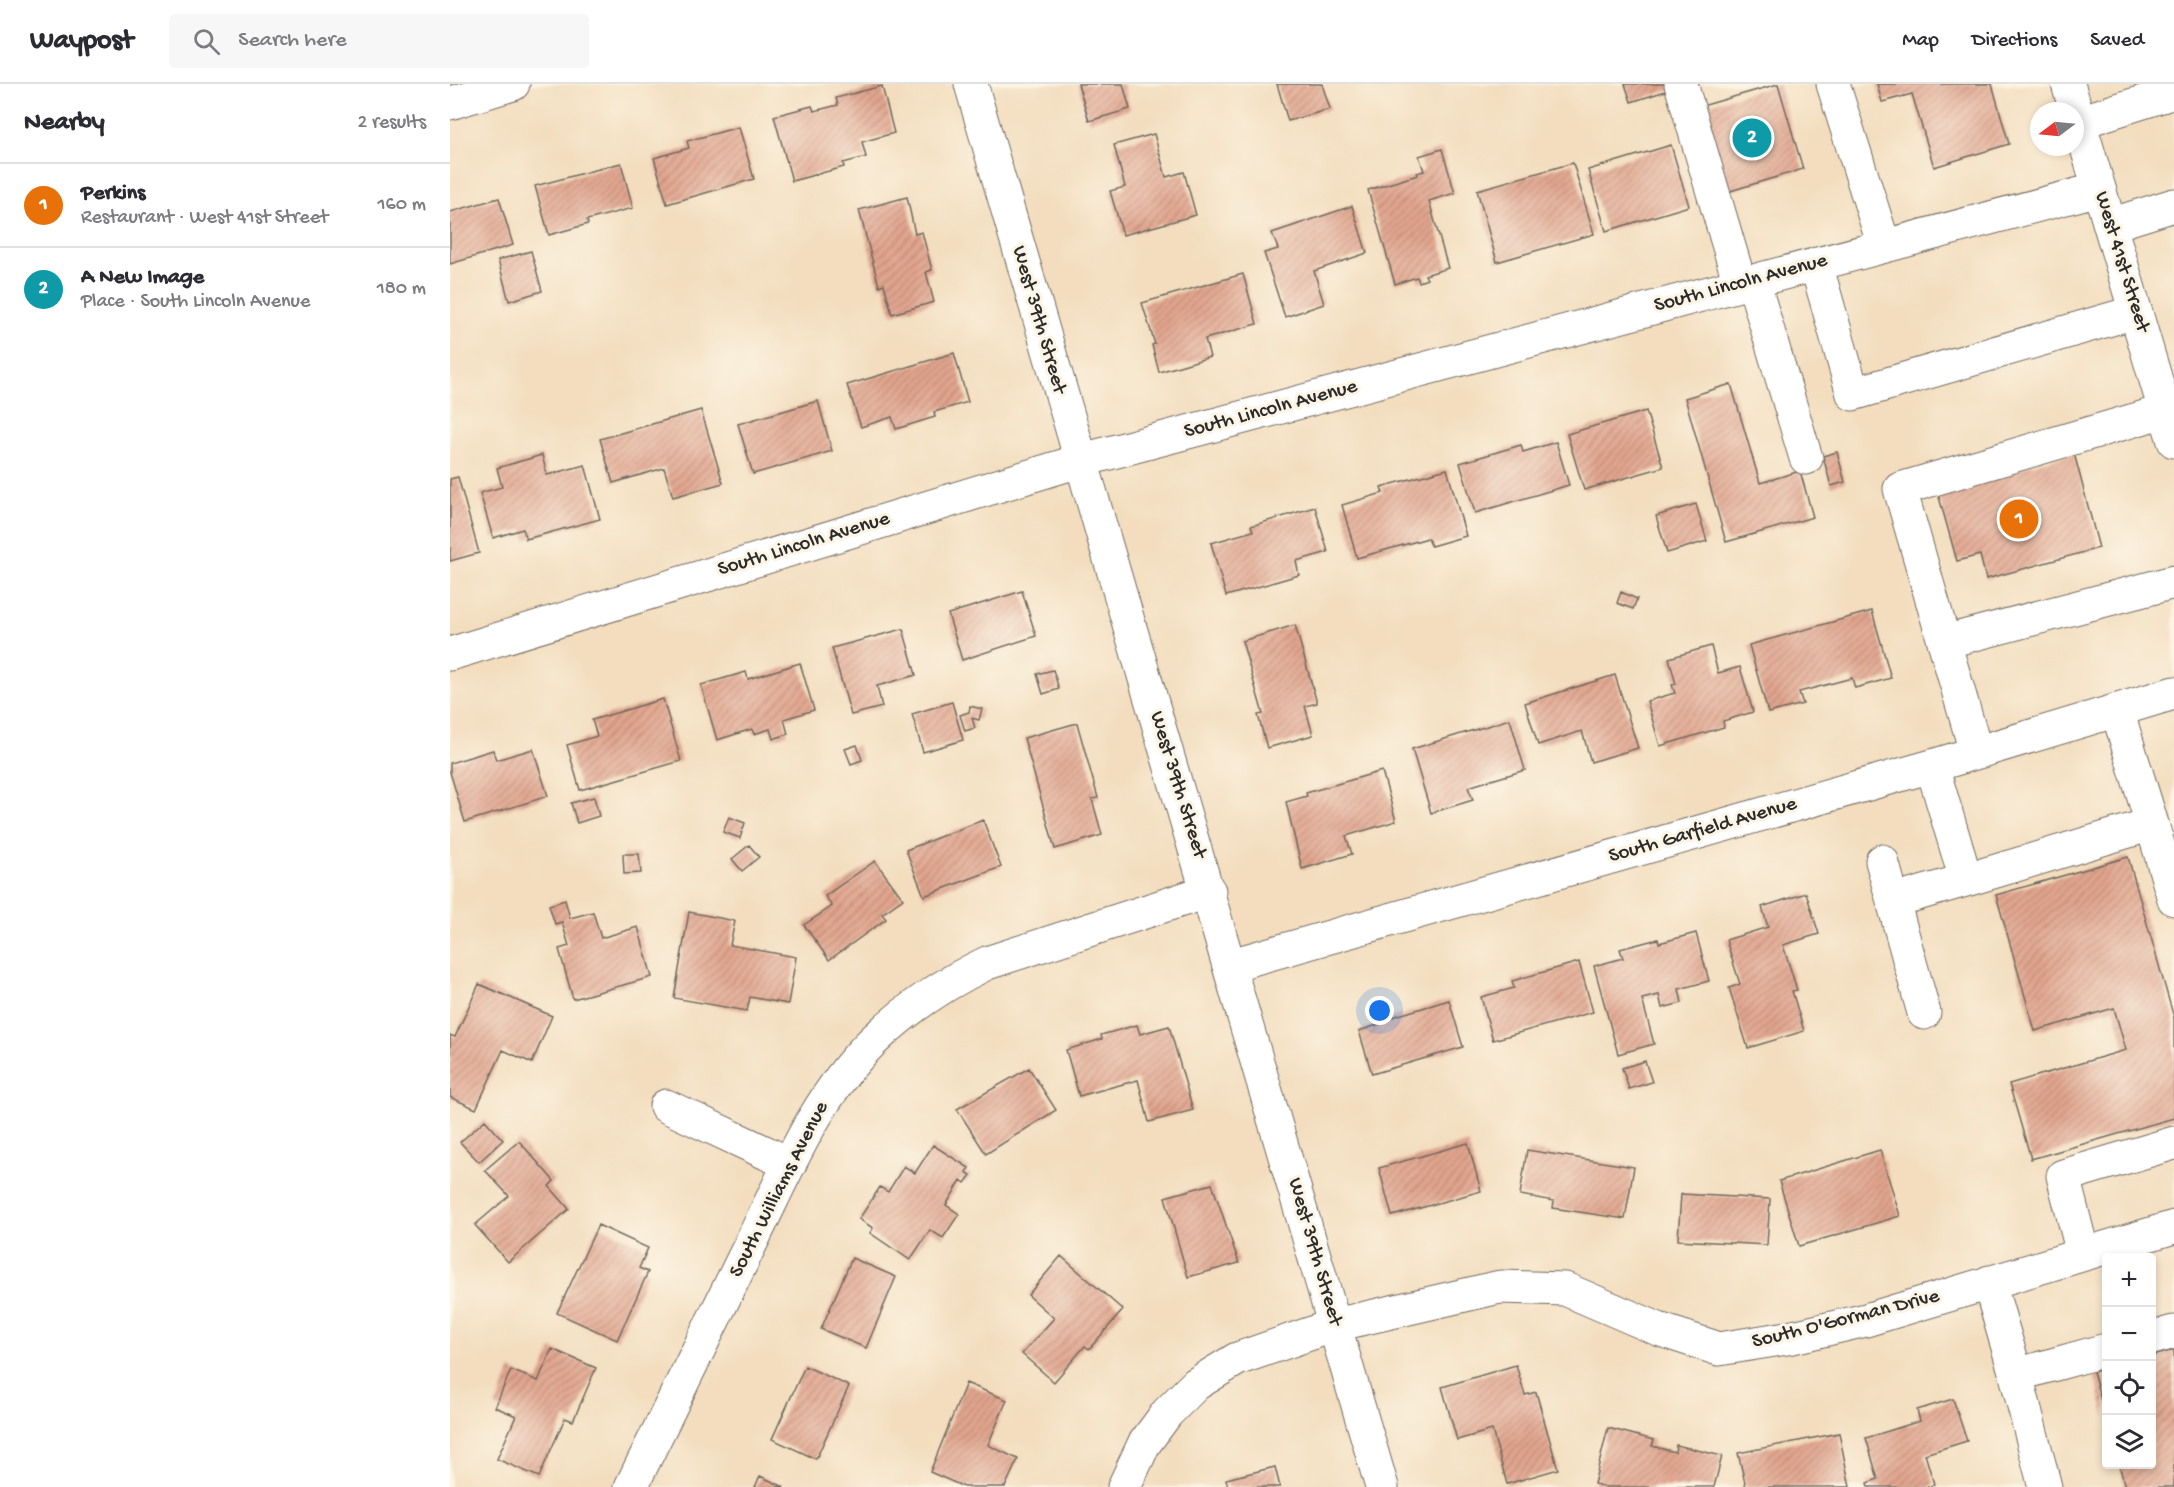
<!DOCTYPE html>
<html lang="en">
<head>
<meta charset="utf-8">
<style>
	body { margin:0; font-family:"Gochi Hand",sans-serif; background:#f7f7f7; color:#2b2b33 }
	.controls { position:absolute; right:18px; bottom:18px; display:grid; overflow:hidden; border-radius:6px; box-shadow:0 3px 9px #0003 }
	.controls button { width:54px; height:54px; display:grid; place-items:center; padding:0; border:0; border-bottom:2px solid #e1e1e2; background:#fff; color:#2b2b33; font:30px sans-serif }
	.compass { position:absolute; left:1580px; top:18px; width:54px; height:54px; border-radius:50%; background:#fff; box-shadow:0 3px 9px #0003; rotate:254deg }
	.you { position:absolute; left:930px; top:927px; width:21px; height:21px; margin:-15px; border:4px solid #fff; border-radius:50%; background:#1a73e8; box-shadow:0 0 0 9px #1a73e833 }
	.badge { display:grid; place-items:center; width:39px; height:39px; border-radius:50%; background:#c8321e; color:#fff; font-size:20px; font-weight:700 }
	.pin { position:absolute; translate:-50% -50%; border:3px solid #fff; box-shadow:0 2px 6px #0006 }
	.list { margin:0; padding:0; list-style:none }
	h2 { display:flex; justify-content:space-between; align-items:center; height:78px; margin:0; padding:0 24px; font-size:26px }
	h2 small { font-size:20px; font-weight:400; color:#7c7c81 }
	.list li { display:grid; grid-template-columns:39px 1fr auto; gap:18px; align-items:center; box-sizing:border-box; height:84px; padding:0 24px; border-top:2px solid #e1e1e2 }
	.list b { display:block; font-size:22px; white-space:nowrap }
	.list p { margin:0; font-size:20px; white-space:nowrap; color:#7c7c81 }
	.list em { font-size:20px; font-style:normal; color:#7c7c81 }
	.icon { flex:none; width:33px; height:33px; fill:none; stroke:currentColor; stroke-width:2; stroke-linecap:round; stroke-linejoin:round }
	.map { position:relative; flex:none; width:1724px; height:1403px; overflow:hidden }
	header { display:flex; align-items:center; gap:36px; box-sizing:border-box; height:84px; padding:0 30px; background:#fff; border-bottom:2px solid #e1e1e2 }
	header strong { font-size:28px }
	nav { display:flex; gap:33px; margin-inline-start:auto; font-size:21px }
	.search { width:420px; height:54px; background:#f7f7f7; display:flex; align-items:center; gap:15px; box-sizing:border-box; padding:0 21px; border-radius:6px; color:#7c7c81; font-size:22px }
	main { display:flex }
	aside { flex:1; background:#fff }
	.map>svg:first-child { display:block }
	.building { fill:url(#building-hatch) }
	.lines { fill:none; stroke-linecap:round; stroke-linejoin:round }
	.minor-casing { stroke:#71695e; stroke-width:35 }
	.major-casing { stroke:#71695e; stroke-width:35 }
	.minor { stroke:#fff; stroke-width:33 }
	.major { stroke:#fff; stroke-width:33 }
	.labels { text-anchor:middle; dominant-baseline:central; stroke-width:6; stroke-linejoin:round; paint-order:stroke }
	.street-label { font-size:21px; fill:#2b2b2b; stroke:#fcf5e5 }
</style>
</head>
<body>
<header>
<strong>Waypost</strong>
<div class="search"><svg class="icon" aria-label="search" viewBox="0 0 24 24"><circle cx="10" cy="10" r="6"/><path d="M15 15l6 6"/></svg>Search here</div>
<nav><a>Map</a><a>Directions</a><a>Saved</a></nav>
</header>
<main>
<aside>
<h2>Nearby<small>2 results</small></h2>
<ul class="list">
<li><span class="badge" style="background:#e8710a">1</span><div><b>Perkins</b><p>Restaurant · West 41st Street</p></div><em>160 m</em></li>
<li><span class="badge" style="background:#0f9aa8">2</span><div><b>A New Image</b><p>Place · South Lincoln Avenue</p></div><em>180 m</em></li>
</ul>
</aside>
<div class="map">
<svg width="1724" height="1403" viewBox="0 0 1724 1403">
	<defs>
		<pattern id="building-hatch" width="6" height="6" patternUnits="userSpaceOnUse" patternTransform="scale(1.5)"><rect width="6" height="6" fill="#e2a58e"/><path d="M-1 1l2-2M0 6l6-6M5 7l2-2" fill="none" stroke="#b78774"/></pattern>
	</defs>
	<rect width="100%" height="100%" fill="#fcf5e5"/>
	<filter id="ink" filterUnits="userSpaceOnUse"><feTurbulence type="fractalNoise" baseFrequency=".0167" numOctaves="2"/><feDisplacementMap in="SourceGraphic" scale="12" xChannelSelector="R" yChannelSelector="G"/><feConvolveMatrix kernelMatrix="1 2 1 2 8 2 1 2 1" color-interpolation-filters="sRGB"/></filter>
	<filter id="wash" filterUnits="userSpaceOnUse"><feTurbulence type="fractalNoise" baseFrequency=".008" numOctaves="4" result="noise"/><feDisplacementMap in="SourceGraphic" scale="24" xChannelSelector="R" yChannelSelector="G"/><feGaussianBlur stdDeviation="1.35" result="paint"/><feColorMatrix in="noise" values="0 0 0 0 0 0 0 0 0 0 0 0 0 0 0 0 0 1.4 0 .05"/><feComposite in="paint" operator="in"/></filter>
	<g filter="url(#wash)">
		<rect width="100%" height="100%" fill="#f3ddbe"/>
		<g id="blocks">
			<path class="building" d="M 628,0 L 673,0 L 680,25 L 639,37 Z
				M 827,0 L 872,0 L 880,25 L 838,37 Z
				M 1175,0 L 1220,0 L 1222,5 L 1181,18 Z
				M 1328,0 L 1353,85 L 1277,108 L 1252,22 Z
				M 1427,0 L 1542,0 L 1559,60 L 1484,83 L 1462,10 L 1432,18 Z
				M 432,2 L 444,49 L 412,58 L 416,73 L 393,79 L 394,83 L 342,97 L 324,32 L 362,22 L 364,27 L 388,21 L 386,14 Z
				M 289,43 L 304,95 L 217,120 L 204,74 L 239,64 L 237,57 Z
				M 704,50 L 716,93 L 734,88 L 746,131 L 673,151 L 660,107 L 675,103 L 664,61 Z
				M 1221,61 L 1239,122 L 1156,147 L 1138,86 Z
				M 992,65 L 1005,109 L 979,117 L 998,184 L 975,191 L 977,195 L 969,198 L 967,193 L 945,200 L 918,106 L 968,91 L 967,89 L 974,87 L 969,72 Z
				M 171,79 L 183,124 L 137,136 L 138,140 L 99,151 L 85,102 Z
				M 1123,79 L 1144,150 L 1047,178 L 1027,106 Z
				M 457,113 L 465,150 L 472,148 L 482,186 L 476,188 L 484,218 L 442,230 L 434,200 L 429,202 L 409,126 Z
				M 49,114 L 63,161 L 0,180 L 0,128 Z
				M 902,122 L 917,169 L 864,187 L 874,220 L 835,233 L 814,169 L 828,165 L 822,149 Z
				M 81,167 L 92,207 L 59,217 L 48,176 Z
				M 793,190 L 807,240 L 755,255 L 760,273 L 709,288 L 702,261 L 705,260 L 692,219 Z
				M 504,269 L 518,318 L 484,328 L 485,333 L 446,345 L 442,333 L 411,343 L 397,301 Z
				M 1281,300 L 1310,399 L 1350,387 L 1363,433 L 1276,458 L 1235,314 Z
				M 368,317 L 382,367 L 303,390 L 288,340 Z
				M 251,326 L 273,399 L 223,413 L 214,384 L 163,399 L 150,355 Z
				M 1196,327 L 1213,383 L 1134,406 L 1117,350 Z
				M 1106,358 L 1119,401 L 1025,429 L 1010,379 L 1071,361 L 1073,368 Z
				M 1387,368 L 1395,398 L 1381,402 L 1373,372 Z
				M 1624,369 L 1649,464 L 1536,495 L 1530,471 L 1507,477 L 1487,406 Z
				M 92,371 L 97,391 L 135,381 L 150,435 L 76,455 L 73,445 L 43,454 L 30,409 L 52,403 L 47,384 Z
				M 997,385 L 1016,452 L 981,462 L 978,454 L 907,474 L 892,421 L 933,409 L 931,403 Z
				M 8,393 L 29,469 L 0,477 L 0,395 Z
				M 1246,420 L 1257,457 L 1217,469 L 1206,432 Z
				M 865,423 L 878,468 L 846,477 L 849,491 L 776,512 L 761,459 L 803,447 L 801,442 Z
				M 572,507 L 586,552 L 512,576 L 498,530 Z
				M 1171,508 L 1187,515 L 1183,525 L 1167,519 Z
				M 1422,527 L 1441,594 L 1405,604 L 1402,594 L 1349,608 L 1353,620 L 1318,629 L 1299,561 Z
				M 845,541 L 867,619 L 855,622 L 863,651 L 817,664 L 808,631 L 813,630 L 792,557 Z
				M 453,545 L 466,591 L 427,602 L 432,623 L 401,631 L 382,564 Z
				M 1261,562 L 1268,589 L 1290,583 L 1303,628 L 1273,637 L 1274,643 L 1210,662 L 1197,617 L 1225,609 L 1222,601 L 1226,600 L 1219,574 Z
				M 350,579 L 364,626 L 334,635 L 338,650 L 323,655 L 320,645 L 304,650 L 302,645 L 267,656 L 251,601 L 296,588 L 298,595 Z
				M 603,586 L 609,605 L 593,610 L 587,590 Z
				M 1165,591 L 1188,664 L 1141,678 L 1132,647 L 1088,661 L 1075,619 Z
				M 213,615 L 231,677 L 130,706 L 117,661 L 147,652 L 142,636 Z
				M 502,618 L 513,656 L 473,668 L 462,630 Z
				M 520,622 L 532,625 L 529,636 L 522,634 L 525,644 L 515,647 L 510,631 L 519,628 Z
				M 1060,635 L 1075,686 L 1018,703 L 1023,716 L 981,729 L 962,665 Z
				M 627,639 L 648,714 L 642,715 L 652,751 L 605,765 L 574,654 Z
				M 407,661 L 412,676 L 401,680 L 395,665 Z
				M 83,665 L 98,712 L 15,738 L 0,688 L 0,679 L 43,666 L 46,676 Z
				M 932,687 L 946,737 L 896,752 L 902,770 L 852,785 L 836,718 L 857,712 L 856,709 Z
				M 144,713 L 149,732 L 127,739 L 121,719 Z
				M 279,733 L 295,739 L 290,754 L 273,748 Z
				M 533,736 L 551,783 L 474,812 L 456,766 Z
				M 299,761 L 309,773 L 292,787 L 282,775 Z
				M 173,770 L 189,770 L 191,789 L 174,790 Z
				M 1678,773 L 1724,934 L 1724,1034 L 1581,1075 L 1559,1000 L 1676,966 L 1664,924 L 1585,947 L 1546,811 Z
				M 425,777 L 453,815 L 432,830 L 436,835 L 379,876 L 354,841 L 382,822 L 375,812 Z
				M 1356,809 L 1369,850 L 1333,861 L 1347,906 L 1342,907 L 1354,947 L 1298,964 L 1279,904 L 1290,900 L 1276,856 L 1318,843 L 1312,823 Z
				M 115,816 L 120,834 L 143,828 L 151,854 L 188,843 L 202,893 L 123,915 L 109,865 L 119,862 L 112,838 L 105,840 L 99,821 Z
				M 239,828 L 285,837 L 280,861 L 346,873 L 338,920 L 300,913 L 297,927 L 224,914 Z
				M 1246,849 L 1259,897 L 1229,905 L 1232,919 L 1212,924 L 1209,911 L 1192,915 L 1204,960 L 1168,970 L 1144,882 L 1173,874 L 1170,865 L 1208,855 L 1209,859 Z
				M 1129,878 L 1143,928 L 1043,956 L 1031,913 L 1064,904 L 1062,897 Z
				M 29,900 L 102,932 L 82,979 L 53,966 L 26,1025 L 0,1013 L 0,951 L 5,953 Z
				M 999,916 L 1013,963 L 922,990 L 909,947 L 930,940 L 929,937 Z
				M 687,941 L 690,950 L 719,942 L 743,1026 L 699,1038 L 688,996 L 629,1012 L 616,966 L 652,955 L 651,951 Z
				M 1195,977 L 1202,998 L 1179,1005 L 1172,984 Z
				M 579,984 L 606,1026 L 536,1070 L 507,1025 Z
				M 35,1036 L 53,1056 L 29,1078 L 10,1058 Z
				M 69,1057 L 104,1097 L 99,1102 L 119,1125 L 58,1178 L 25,1141 L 59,1112 L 35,1086 Z
				M 1018,1059 L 1031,1107 L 942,1132 L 929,1084 Z
				M 483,1061 L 519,1084 L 516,1088 L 521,1091 L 515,1099 L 511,1096 L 496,1121 L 509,1130 L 493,1154 L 480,1146 L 460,1176 L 420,1149 L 423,1144 L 409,1135 L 430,1103 L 438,1108 L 454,1082 L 465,1089 Z
				M 1077,1066 L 1184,1083 L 1175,1135 L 1103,1124 L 1104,1117 L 1070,1111 Z
				M 1430,1066 L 1450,1132 L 1349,1162 L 1329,1097 Z
				M 762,1100 L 789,1179 L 738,1193 L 715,1113 Z
				M 1231,1110 L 1320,1115 L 1317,1161 L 1228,1156 Z
				M 148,1141 L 198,1164 L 189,1184 L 198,1188 L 167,1256 L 107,1229 Z
				M 611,1172 L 673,1226 L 639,1265 L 635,1262 L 604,1298 L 572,1270 L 604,1234 L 578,1211 Z
				M 402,1174 L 446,1193 L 416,1264 L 371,1245 Z
				M 102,1265 L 146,1284 L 123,1337 L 115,1334 L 89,1393 L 47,1375 L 66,1332 L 45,1323 L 61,1286 L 88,1297 Z
				M 1724,1266 L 1724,1403 L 1675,1403 L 1669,1380 L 1702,1380 L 1702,1272 Z
				M 1066,1281 L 1075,1311 L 1086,1308 L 1108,1385 L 1057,1400 L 1042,1346 L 1007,1356 L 992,1303 Z
				M 355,1282 L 399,1302 L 366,1375 L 322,1355 Z
				M 1656,1284 L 1656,1334 L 1643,1288 Z
				M 516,1299 L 557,1316 L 538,1361 L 568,1375 L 555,1403 L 514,1403 L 480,1388 Z
				M 1503,1315 L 1517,1357 L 1475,1370 L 1484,1400 L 1479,1403 L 1418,1403 L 1417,1399 L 1428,1395 L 1416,1354 L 1470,1337 L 1467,1326 Z
				M 1158,1344 L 1204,1356 L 1202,1362 L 1225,1368 L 1226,1361 L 1272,1372 L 1264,1403 L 1156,1403 L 1144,1400 Z
				M 1389,1349 L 1400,1403 L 1296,1403 L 1288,1369 Z
				M 825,1383 L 830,1403 L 778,1403 L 776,1395 Z
				M 310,1392 L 334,1403 L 305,1403 Z"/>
		</g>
	</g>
	<g filter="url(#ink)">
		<use href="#blocks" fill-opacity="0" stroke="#71695e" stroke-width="1.5"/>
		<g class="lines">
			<g class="minor-casing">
				<path id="minor" d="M 521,0 C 655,469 796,935 932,1403
					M 1231,0 L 1290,200
					M 1383,0 L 1434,162
					M 0,19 L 63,0
					M 1630,38 L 1724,8
					M 1660,141 L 1724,121
					M 1366,180 L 1403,310 L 1685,228
					M 1303,197 L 1356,374
					M 1494,558 L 1724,498
					M 0,570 L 629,377 L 1649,105
					M 1526,668 L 1450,405 L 1715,327
					M 1482,682 L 1516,796 L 1702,740 L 1667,626
					M 1702,740 L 1724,815
					M 1432,777 L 1474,929
					M 1443,817 L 1516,796
					M 781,881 L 1482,682 L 1724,609
					M 216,1022 L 340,1080
					M 1633,1170 L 1613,1092 L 1724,1059
					M 1539,1198 L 1566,1291 L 1656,1266
					M 1702,1254 L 1724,1248
					M 1566,1291 L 1595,1403
					M 181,1403 C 221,1322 261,1240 301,1159 C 335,1090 366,1013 422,958 C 456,925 495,899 537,879 L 759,807
					M 674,1403 L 694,1360 L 717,1329 L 746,1300 L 787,1275 L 885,1241 L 1050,1203 L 1115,1205 L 1208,1245 L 1269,1265 L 1343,1253 L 1416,1236 L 1724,1143"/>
			</g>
			<g class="major-casing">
				<path id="major" d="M 1618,0 L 1724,357"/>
			</g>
			<use href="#minor" class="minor"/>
			<use href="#major" class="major"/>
		</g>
	</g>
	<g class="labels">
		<g class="street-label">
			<text transform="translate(1671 178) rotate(73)">West 41st Street</text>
			<text transform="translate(1291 200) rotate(-15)">South Lincoln Avenue</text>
			<text transform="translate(588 236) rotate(74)">West 39th Street</text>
			<text transform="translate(821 326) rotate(-15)">South Lincoln Avenue</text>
			<text transform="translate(354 461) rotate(-17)">South Lincoln Avenue</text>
			<text transform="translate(727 701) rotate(73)">West 39th Street</text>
			<text transform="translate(1253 747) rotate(-16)">South Garfield Avenue</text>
			<text transform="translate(330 1106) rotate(-63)">South Williams Avenue</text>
			<text transform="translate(864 1168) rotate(74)">West 39th Street</text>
			<text transform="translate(1396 1236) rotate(-14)">South O'Gorman Drive</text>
		</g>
	</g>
</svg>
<div class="controls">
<button>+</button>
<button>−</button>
<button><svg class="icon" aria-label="locate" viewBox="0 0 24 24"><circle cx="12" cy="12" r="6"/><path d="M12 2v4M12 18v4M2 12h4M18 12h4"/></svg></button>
<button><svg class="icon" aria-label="layers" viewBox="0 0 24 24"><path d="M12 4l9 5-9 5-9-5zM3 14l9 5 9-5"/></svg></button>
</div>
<svg class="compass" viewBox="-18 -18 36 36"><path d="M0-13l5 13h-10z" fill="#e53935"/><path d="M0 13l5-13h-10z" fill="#7c7c81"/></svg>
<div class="you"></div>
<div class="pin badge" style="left:1569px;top:435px;background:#e8710a">1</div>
<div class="pin badge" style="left:1302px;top:54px;background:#0f9aa8">2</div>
</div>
</main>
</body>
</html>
